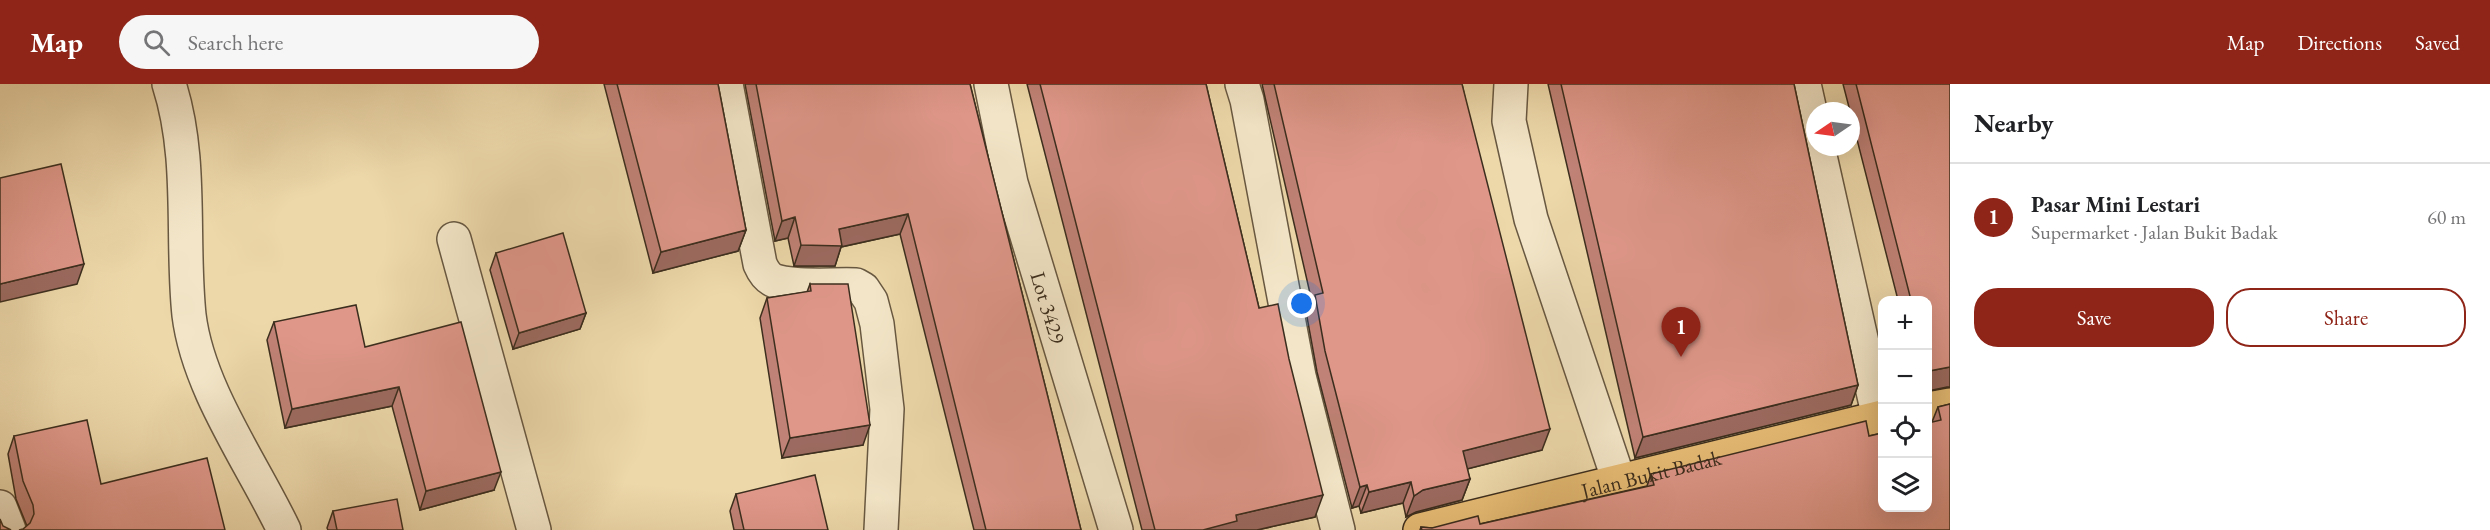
<!DOCTYPE html>
<html lang="en">
<head>
<meta charset="utf-8">
<style>
	body { margin:0; font-family:"EB Garamond",serif; background:#f6f6f6; color:#202124 }
	.controls { position:absolute; right:18px; bottom:18px; display:grid; overflow:hidden; border-radius:12px; box-shadow:0 6px 24px #0002 }
	.controls button { width:54px; height:54px; display:grid; place-items:center; padding:0; border:0; border-bottom:2px solid #e0e0e0; background:#fff; color:#202124; font:30px sans-serif }
	.compass { position:absolute; left:1806px; top:18px; width:54px; height:54px; border-radius:50%; background:#fff; box-shadow:0 6px 24px #0002; rotate:257deg }
	.you { position:absolute; left:1302px; top:220px; width:21px; height:21px; margin:-15px; border:4px solid #fff; border-radius:50%; background:#1a73e8; box-shadow:0 0 0 9px #1a73e833 }
	.badge { display:grid; place-items:center; width:39px; height:39px; border-radius:50%; background:#8f2418; color:#fff; font-size:20px; font-weight:700 }
	.pin { position:absolute; translate:-50% -50px; filter:drop-shadow(0 2px 3px #0008) }
	.pin::after { content:''; position:absolute; top:32px; width:21px; height:18px; background:inherit; clip-path:polygon(0 0,100% 0,50% 100%) }
	.list { margin:0; padding:0; list-style:none }
	h2 { display:flex; justify-content:space-between; align-items:center; height:78px; margin:0; padding:0 24px; font-size:26px }
	h2 small { font-size:20px; font-weight:400; color:#757577 }
	.list li { display:grid; grid-template-columns:39px 1fr auto; gap:18px; align-items:center; box-sizing:border-box; height:108px; padding:0 24px; border-top:2px solid #e0e0e0 }
	.list b { display:block; font-size:22px; white-space:nowrap }
	.list p { margin:0; font-size:20px; white-space:nowrap; color:#757577 }
	.list em { font-size:20px; font-style:normal; color:#757577 }
	.actions { display:flex; gap:12px; padding:18px 24px }
	.actions a { flex:1; padding:14px 0; border:2px solid #8f2418; border-radius:24px; text-align:center; font-size:21px; color:#8f2418 }
	.actions .main { background:#8f2418; color:#fff }
	.icon { flex:none; width:33px; height:33px; fill:none; stroke:currentColor; stroke-width:2; stroke-linecap:round; stroke-linejoin:round }
	.map { position:relative; flex:none; width:1950px; height:446px; overflow:hidden }
	header { display:flex; align-items:center; gap:36px; box-sizing:border-box; height:84px; padding:0 30px; background:#8f2418; color:#fff }
	header strong { font-size:28px }
	nav { display:flex; gap:33px; margin-inline-start:auto; font-size:21px }
	.search { width:420px; height:54px; background:#f6f6f6; display:flex; align-items:center; gap:15px; box-sizing:border-box; padding:0 21px; border-radius:33px; color:#757577; font-size:22px }
	main { display:flex }
	aside { flex:1; background:#fff }
	.map>svg:first-child { display:block }
	.lines { fill:none; stroke-linecap:round; stroke-linejoin:round }
	.minor-casing { stroke:#685841; stroke-width:36 }
	.major-casing { stroke:#3c2e1e; stroke-width:36 }
	.minor { stroke:#f3e6c8; stroke-width:33 }
	.major { stroke:#e6bc75; stroke-width:33 }
	.wall { fill:#c08276; stroke:#3c2e1e; stroke-width:1.5 }
	.shaded-wall { fill:#9c6a60; stroke:#3c2e1e; stroke-width:1.5 }
	.building { fill:#df9789; stroke:#3c2e1e; stroke-width:1.5 }
	.labels { text-anchor:middle; dominant-baseline:central; stroke-width:5; stroke-linejoin:round; paint-order:stroke }
	.street-label { font-size:21px; fill:#3c2e1e; stroke:#f3e6c8 }
</style>
</head>
<body>
<header>
<strong>Map</strong>
<div class="search"><svg class="icon" aria-label="search" viewBox="0 0 24 24"><circle cx="10" cy="10" r="6"/><path d="M15 15l6 6"/></svg>Search here</div>
<nav><a>Map</a><a>Directions</a><a>Saved</a></nav>
</header>
<main>
<div class="map">
<svg width="1950" height="446" viewBox="0 0 1950 446">
	<rect width="100%" height="100%" fill="#edd8aa"/>
	<filter id="stains"><feTurbulence type="fractalNoise" baseFrequency=".00333" numOctaves="4"/><feColorMatrix values="0 0 0 0 .2 0 0 0 0 .09 0 0 0 0 .02 0 0 0 .5 -.17"/></filter>
	<radialGradient id="worn" r=".72"><stop offset=".6" stop-color="#630" stop-opacity="0"/><stop offset="1" stop-color="#630" stop-opacity=".3"/></radialGradient>
	<g class="lines">
		<g class="minor-casing">
			<g id="minor">
				<path d="M 169,0 C 193,74 181,154 189,231 C 198,305 252,379 284,446"/>
				<path d="M 726,0 L 760,180 C 763,187 767,194 775,197 C 797,204 832,200 856,201 L 863,205 L 871,217 L 877,240 L 887,325 L 881,446"/>
				<path id="s1" d="M 991,0 L 1011,99 L 1116,446"/>
				<path d="M 1242,0 L 1247,16 L 1299,292 L 1338,446"/>
				<path d="M 1511,0 L 1509,37 L 1531,135 L 1619,397"/>
				<path d="M 1804,0 L 1815,49"/>
				<path d="M 1818,63 L 1879,334"/>
				<path d="M 454,155 L 534,446"/>
				<path d="M 0,423 L 9,446"/>
			</g>
		</g>
		<g class="major-casing">
			<g id="major">
				<path d="M 1928,325 L 1950,321"/>
				<path id="s2" d="M 1420,446 L 1882,333"/>
			</g>
		</g>
		<use href="#minor" class="minor"/>
		<use href="#major" class="major"/>
	</g>
	<path class="wall" d="M 604,0 L 718,0 L 746,146 L 738,167 L 653,189 Z
		M 745,0 L 970,0 L 1081,446 L 974,446 L 900,150 L 841,163 L 835,182 L 794,182 L 788,154 L 775,157 Z
		M 1027,0 L 1206,0 L 1259,224 L 1315,433 L 1257,446 L 1142,446 Z
		M 1262,0 L 1462,0 L 1542,366 L 1467,385 L 1470,395 L 1462,416 L 1416,428 L 1406,433 L 1403,419 L 1361,429 L 1359,422 L 1352,424 L 1317,288 L 1307,233 L 1312,218 Z
		M 1548,0 L 1794,0 L 1858,301 L 1851,321 L 1635,374 Z
		M 1843,0 L 1950,0 L 1950,303 L 1947,303 L 1928,307 L 1928,216 L 1898,216 L 1851,32 L 1851,27 L 1850,27 Z
		M 496,169 L 586,229 L 580,245 L 513,265 L 490,186 Z
		M 810,200 L 863,361 L 782,374 L 760,234 L 767,214 L 807,208 Z
		M 274,238 L 365,263 L 494,406 L 420,426 L 392,322 L 285,344 L 267,256 Z
		M 1950,320 L 1950,446 L 1420,446 L 1421,443 L 1432,444 L 1480,440 L 1647,402 L 1651,390 L 1869,352 L 1932,338 L 1938,323 Z
		M 14,352 L 101,400 L 27,442 L 16,415 L 8,370 Z
		M 736,410 L 828,446 L 734,446 L 730,427 Z
		M 333,427 L 403,446 L 328,446 L 327,444 Z"/>
	<path class="shaded-wall" d="M 908,130 L 900,150 L 841,163 L 835,182 L 794,182 L 801,161 L 839,145 Z
		M 795,133 L 788,154 L 775,157 L 782,137 Z
		M 746,146 L 738,167 L 653,189 L 661,168 Z
		M 84,180 L 77,200 L 0,218 L 0,200 Z
		M 586,229 L 580,245 L 513,265 L 519,249 Z
		M 1950,283 L 1950,303 L 1947,303 L 1928,307 L 1928,291 L 1929,287 Z
		M 1858,301 L 1851,321 L 1635,374 L 1643,353 Z
		M 399,303 L 392,322 L 285,344 L 292,325 Z
		M 870,341 L 863,361 L 782,374 L 790,354 Z
		M 1550,345 L 1542,366 L 1455,388 L 1463,367 Z
		M 501,388 L 494,406 L 420,426 L 426,407 Z
		M 1470,395 L 1462,416 L 1416,428 L 1406,433 L 1414,412 L 1423,406 Z
		M 1411,398 L 1403,419 L 1361,429 L 1369,408 Z
		M 1367,401 L 1359,422 L 1352,424 L 1360,403 Z
		M 1323,411 L 1315,433 L 1257,446 L 1203,446 L 1236,431 Z"/>
	<path class="building" d="M 617,0 L 718,0 L 746,146 L 661,168 Z
		M 756,0 L 970,0 L 1081,446 L 986,446 L 908,130 L 839,145 L 842,162 L 801,161 L 795,133 L 782,137 Z
		M 1040,0 L 1206,0 L 1259,224 L 1278,220 L 1289,275 L 1323,411 L 1236,431 L 1237,437 L 1203,446 L 1155,446 Z
		M 1274,0 L 1462,0 L 1550,345 L 1463,367 L 1470,395 L 1423,406 L 1414,412 L 1411,398 L 1369,408 L 1367,401 L 1360,403 L 1325,267 L 1315,211 L 1323,209 Z
		M 1561,0 L 1794,0 L 1858,301 L 1643,353 Z
		M 1856,0 L 1950,0 L 1950,283 L 1929,287 L 1928,282 L 1928,216 L 1911,216 Z
		M 61,80 L 84,180 L 0,200 L 0,94 Z
		M 563,149 L 586,229 L 519,249 L 496,169 Z
		M 810,200 L 848,200 L 870,341 L 790,354 L 767,214 L 811,207 Z
		M 356,221 L 365,263 L 461,238 L 501,388 L 426,407 L 399,303 L 292,325 L 274,238 Z
		M 1950,320 L 1950,446 L 1422,446 L 1421,443 L 1432,444 L 1478,432 L 1480,440 L 1654,401 L 1651,390 L 1866,337 L 1869,352 L 1882,349 L 1882,423 L 1928,423 L 1928,339 L 1941,336 L 1938,323 Z
		M 87,336 L 101,400 L 207,374 L 225,446 L 19,446 L 23,445 L 30,439 L 34,430 L 33,421 L 23,397 L 14,352 Z
		M 815,391 L 828,446 L 744,446 L 736,410 Z
		M 397,415 L 403,446 L 337,446 L 333,427 Z
		M 0,435 L 3,442 L 11,446 L 0,446 Z"/>
	<g class="labels">
		<g class="street-label">
			<text stroke="none"><textPath href="#s1" startOffset="231">Lot 3429</textPath></text>
			<text stroke="none"><textPath href="#s2" startOffset="238">Jalan Bukit Badak</textPath></text>
		</g>
	</g>
	<rect width="100%" height="100%" filter="url(#stains)"/>
	<rect width="100%" height="100%" fill="url(#worn)"/>
</svg>
<div class="controls">
<button>+</button>
<button>−</button>
<button><svg class="icon" aria-label="locate" viewBox="0 0 24 24"><circle cx="12" cy="12" r="6"/><path d="M12 2v4M12 18v4M2 12h4M18 12h4"/></svg></button>
<button><svg class="icon" aria-label="layers" viewBox="0 0 24 24"><path d="M12 4l9 5-9 5-9-5zM3 14l9 5 9-5"/></svg></button>
</div>
<svg class="compass" viewBox="-18 -18 36 36"><path d="M0-13l5 13h-10z" fill="#e53935"/><path d="M0 13l5-13h-10z" fill="#757577"/></svg>
<div class="you"></div>
<div class="pin badge" style="left:1681px;top:273px">1</div>
</div>
<aside>
<h2>Nearby<small></small></h2>
<ul class="list">
<li><span class="badge">1</span><div><b>Pasar Mini Lestari</b><p>Supermarket · Jalan Bukit Badak</p></div><em>60 m</em></li>
</ul>
<div class="actions"><a class="main">Save</a><a>Share</a></div>
</aside>
</main>
</body>
</html>
